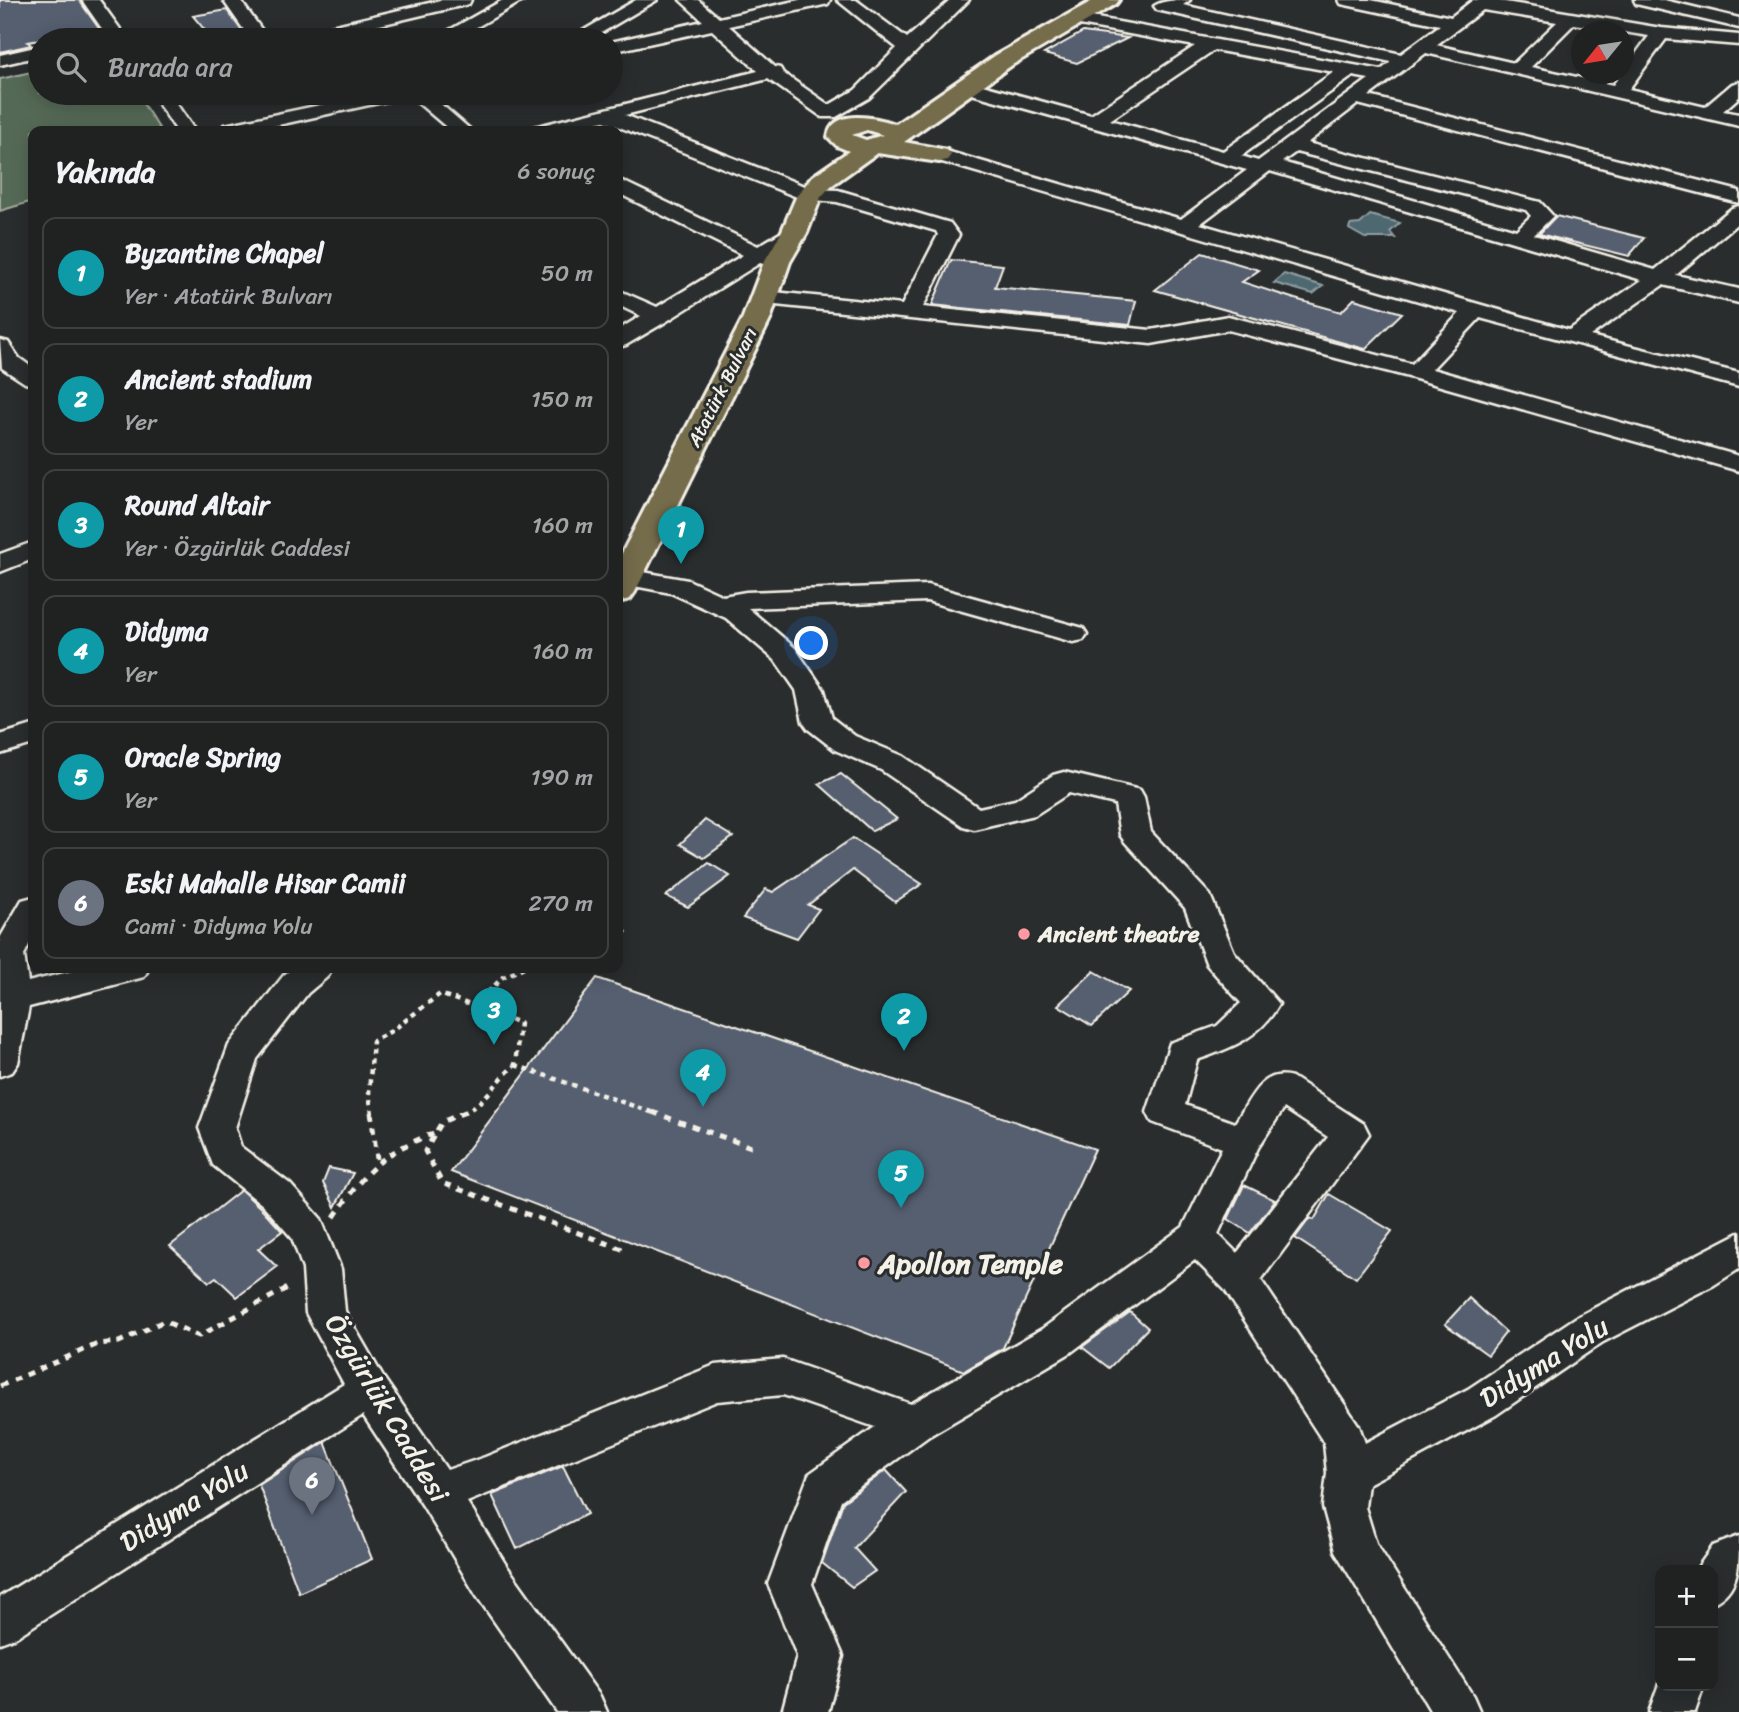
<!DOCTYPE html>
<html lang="tr">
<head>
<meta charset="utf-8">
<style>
	body { margin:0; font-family:Sriracha,sans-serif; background:#2d2f2f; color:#f1f3f6 }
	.controls { position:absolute; right:21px; bottom:21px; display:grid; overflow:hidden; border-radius:14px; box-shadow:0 4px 18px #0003 }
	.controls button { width:63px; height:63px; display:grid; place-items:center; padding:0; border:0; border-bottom:2px solid #3d3f40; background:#202222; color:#f1f3f6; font:35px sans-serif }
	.compass { position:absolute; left:1571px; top:21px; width:63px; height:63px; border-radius:50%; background:#202222; box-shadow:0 4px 18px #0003; rotate:240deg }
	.you { position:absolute; left:812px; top:644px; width:24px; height:24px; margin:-18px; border:5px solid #fff; border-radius:50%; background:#1a73e8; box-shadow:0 0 0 10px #1a73e833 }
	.badge { display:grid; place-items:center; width:46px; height:46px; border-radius:50%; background:#0b8043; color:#fff; font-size:23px; font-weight:700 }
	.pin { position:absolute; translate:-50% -58px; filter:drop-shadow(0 2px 4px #0008) }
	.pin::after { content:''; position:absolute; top:37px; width:24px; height:21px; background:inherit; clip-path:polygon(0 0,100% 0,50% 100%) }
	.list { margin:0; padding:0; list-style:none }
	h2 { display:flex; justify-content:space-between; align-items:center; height:91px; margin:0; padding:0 28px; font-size:30px }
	h2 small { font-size:23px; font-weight:400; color:#a2a4a5 }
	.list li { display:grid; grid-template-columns:46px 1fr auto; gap:21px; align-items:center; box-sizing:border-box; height:112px; margin:0 14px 14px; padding:0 14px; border:2px solid #3d3f40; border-radius:14px }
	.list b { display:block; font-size:26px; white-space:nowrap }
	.list p { margin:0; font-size:23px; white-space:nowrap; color:#a2a4a5 }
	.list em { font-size:23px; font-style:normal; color:#a2a4a5 }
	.icon { flex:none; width:38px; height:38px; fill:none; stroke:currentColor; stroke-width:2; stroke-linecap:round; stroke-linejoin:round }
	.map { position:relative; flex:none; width:1739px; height:1712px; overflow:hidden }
	.search { position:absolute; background:#202222; box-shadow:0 4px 18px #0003; left:28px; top:28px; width:595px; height:77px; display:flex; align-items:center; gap:18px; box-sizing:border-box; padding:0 24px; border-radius:38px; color:#a2a4a5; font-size:26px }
	.panel { position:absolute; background:#202222; box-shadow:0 4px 18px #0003; left:28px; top:126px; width:595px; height:847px; border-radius:14px }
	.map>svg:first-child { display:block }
	.green { fill:#556a56; stroke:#a4ae9f; stroke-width:2 }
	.water { fill:#4d6771; stroke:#909ea1; stroke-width:2 }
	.building { fill:#555e6f; stroke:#f4f1e8; stroke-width:2 }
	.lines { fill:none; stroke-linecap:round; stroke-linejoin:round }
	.minor-casing { stroke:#f4f1e8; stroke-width:5 }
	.major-casing { stroke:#f4f1e8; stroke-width:6 }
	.path-far1 { stroke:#f4f1e8; stroke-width:4.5; stroke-dasharray:5 5; stroke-linecap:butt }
	.path { stroke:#f4f1e8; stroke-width:5; stroke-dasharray:7 7; stroke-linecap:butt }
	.minor { fill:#2a2d2e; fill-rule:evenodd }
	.major { fill:#746c4b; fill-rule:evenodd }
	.poi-dot { fill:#ff9aa2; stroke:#2a2d2e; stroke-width:2.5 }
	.labels { text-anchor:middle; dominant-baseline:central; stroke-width:6; stroke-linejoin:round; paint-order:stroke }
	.far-street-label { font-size:19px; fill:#f4f1e8; stroke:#2a2d2e }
	.poi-label { font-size:23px; font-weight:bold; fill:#f4f1e8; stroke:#2a2d2e; text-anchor:start }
	.near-poi-label { font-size:28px; font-weight:bold; fill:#f4f1e8; stroke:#2a2d2e; text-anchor:start }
	.near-street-label { font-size:28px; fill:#f4f1e8; stroke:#2a2d2e }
</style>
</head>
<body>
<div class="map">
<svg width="1739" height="1712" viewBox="0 0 1739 1712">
	<rect width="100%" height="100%" fill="#2a2d2e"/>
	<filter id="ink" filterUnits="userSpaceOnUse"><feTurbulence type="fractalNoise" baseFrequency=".0143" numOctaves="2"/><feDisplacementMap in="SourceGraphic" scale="14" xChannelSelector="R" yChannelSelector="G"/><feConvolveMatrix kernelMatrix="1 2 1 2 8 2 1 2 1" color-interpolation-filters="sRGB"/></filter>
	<g filter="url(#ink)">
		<path class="green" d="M 40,70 L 40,93 L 136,93 L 161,131 L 33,131 L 33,201 L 0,211 L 0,79 Z"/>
		<path class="water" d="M 1370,215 L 1400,223 L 1390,232 L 1395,238 L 1365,238 L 1349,229 L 1350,225 L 1360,224 Z
			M 1284,274 L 1323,286 L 1313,294 L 1274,283 Z"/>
		<path class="building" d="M 0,0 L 79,0 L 100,30 L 28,42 L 31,45 L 0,52 Z
			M 227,10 L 246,37 L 213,40 L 193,16 Z
			M 1083,32 L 1128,38 L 1077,63 L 1044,54 Z
			M 1556,216 L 1644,238 L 1629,256 L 1539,234 Z
			M 1202,253 L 1259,270 L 1242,282 L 1295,299 L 1341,312 L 1354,299 L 1402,313 L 1365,349 L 1155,290 Z
			M 951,260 L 1003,265 L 995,287 L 1136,301 L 1130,325 L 932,305 Z
			M 841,774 L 897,819 L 872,831 L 819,784 Z
			M 705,820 L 733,837 L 704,858 L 680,844 Z
			M 853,838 L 922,884 L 895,902 L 853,870 L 808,905 L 819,909 L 797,938 L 743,918 L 766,889 L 773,892 Z
			M 709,863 L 730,876 L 688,907 L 666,896 Z
			M 1094,971 L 1129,991 L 1092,1026 L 1058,1005 Z
			M 597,978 L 1095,1149 L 1003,1348 L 964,1371 L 451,1172 Z
			M 329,1168 L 353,1173 L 335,1207 L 323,1183 Z
			M 1244,1185 L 1275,1200 L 1250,1233 L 1228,1219 Z
			M 241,1190 L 264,1211 L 282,1231 L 258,1249 L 277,1267 L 237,1297 L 216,1277 L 209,1282 L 170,1246 Z
			M 1329,1194 L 1392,1231 L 1356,1278 L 1295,1238 L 1310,1218 L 1314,1220 Z
			M 1469,1298 L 1506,1332 L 1488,1355 L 1445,1324 Z
			M 1130,1312 L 1148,1328 L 1109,1368 L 1082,1347 Z
			M 325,1442 L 372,1559 L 299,1593 L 259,1485 Z
			M 563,1466 L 587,1514 L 517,1549 L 492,1495 Z
			M 886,1470 L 906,1492 L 854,1548 L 875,1571 L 852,1587 L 822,1563 L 843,1502 Z"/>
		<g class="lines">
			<g class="minor-casing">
				<path id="minor" d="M 82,0 L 99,0 L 128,40 L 110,40 Z
					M 223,0 L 240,0 L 269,40 L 251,40 Z
					M 442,0 L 471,0 L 469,4 L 316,40 L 286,40 L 289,36 Z
					M 503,0 L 524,0 L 454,40 L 432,40 Z
					M 636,0 L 657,0 L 589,40 L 567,40 Z
					M 680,0 L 698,0 L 719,18 L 799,0 L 830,0 L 828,4 L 729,26 L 775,67 L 780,68 L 783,73 L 829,105 L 855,90 L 897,48 L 837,0 L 856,0 L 907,38 L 951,0 L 969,0 L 869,98 L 836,117 L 822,117 L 768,79 L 625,115 L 812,189 L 838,190 L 950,223 L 959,235 L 923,307 L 1151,330 L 1228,316 L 1412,364 L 1460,313 L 932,159 L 929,155 L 939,149 L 946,151 L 1181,219 L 1247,170 L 957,90 L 955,86 L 964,80 L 1091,115 L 1195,46 L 1069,23 L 1066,19 L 1069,15 L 1075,14 L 1381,70 L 1391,62 L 1157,10 L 1154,6 C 1163,0 1179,0 1190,0 L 1183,5 L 1401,54 L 1440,25 L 1341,4 L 1339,0 L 1371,0 L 1451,17 L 1473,0 L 1493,0 L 1661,28 L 1739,35 L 1739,45 L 1666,39 L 1629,89 L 1705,107 L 1732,84 L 1739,82 L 1739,97 L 1723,111 L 1739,114 L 1739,126 L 1426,53 L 1369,96 L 1739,191 L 1739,203 L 1358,104 L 1307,143 L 1540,202 L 1553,216 L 1534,235 L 1655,270 L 1732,208 L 1739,206 L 1739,222 L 1676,275 L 1739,289 L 1739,303 L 1663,285 L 1590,336 L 1739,373 L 1739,387 L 1480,318 L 1432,369 L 1739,456 L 1739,471 L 1409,377 L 1228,330 L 1151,344 L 756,303 L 753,298 L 756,293 L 764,291 L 902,305 L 938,235 L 936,231 L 837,202 L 802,199 L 604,121 L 563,131 L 532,131 L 534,127 L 758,71 L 712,30 L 611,52 L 611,42 L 703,21 ZM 1483,10 L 1557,22 L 1514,63 L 1436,45 ZM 1574,24 L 1649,36 L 1613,85 L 1531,67 ZM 1214,50 L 1334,72 L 1223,151 L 1110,120 ZM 1353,76 L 1369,79 L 1258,161 L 1241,156 ZM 1296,152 L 1526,210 L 1531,216 L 1516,230 L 1282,162 ZM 1270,171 L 1642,280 L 1569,330 L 1200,224 Z
					M 1634,0 L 1664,0 L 1739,18 L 1739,28 L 1636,4 Z
					M 40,46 L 40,56 L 0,65 L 0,55 Z
					M 151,93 L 169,93 L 195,131 L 177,131 Z
					M 378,93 L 428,93 L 472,131 L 451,131 L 410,96 L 251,131 L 215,131 L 225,125 Z
					M 618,179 L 758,246 L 787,229 L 801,229 L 804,233 L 775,254 L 782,260 L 779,265 L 771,266 L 760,263 L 667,321 L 626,345 L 618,347 L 618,330 L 641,316 L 618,305 L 618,290 L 657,307 L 743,255 L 618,193 Z
					M 0,340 L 8,342 L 19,358 L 33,368 L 33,385 L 25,383 L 2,368 Z
					M 33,542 L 33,559 L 0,572 L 0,554 Z
					M 626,569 L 688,580 L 723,596 L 746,592 L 928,585 L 1083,628 L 1087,634 L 1083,640 L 1073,642 L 927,601 L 748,608 L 795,648 L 824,690 L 832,718 L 855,736 L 903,756 L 979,808 L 1015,800 L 1053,775 L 1064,772 L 1140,790 L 1144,797 L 1151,832 L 1210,895 L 1234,952 L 1279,1004 C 1260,1038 1231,1048 1197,1060 L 1185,1105 L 1235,1123 C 1250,1101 1261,1068 1292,1077 L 1364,1124 L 1369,1134 L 1261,1280 L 1359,1426 L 1365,1443 L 1468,1389 L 1575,1318 L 1739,1233 L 1739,1269 L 1714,1285 L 1603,1342 L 1496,1415 L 1368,1484 L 1365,1507 L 1376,1543 L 1473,1696 L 1480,1712 L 1431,1712 L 1335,1551 L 1323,1507 L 1327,1473 L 1324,1443 L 1225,1290 L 1195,1260 L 1070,1353 L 929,1436 L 841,1500 L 812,1584 L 843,1656 L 828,1712 L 782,1712 L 797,1656 L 768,1584 L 809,1474 L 875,1427 L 783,1395 L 717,1401 L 467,1502 L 506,1565 L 600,1696 L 607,1712 L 557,1712 L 476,1595 L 423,1506 L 363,1415 L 16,1637 L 0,1643 L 0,1597 L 344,1384 L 306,1313 L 303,1269 L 292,1238 L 264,1206 L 213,1165 L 199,1128 L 229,1045 L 284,975 L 293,968 L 332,968 L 327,977 L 308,993 L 257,1059 L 235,1128 L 241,1147 L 290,1184 L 321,1219 L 341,1269 L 345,1311 L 383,1377 L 447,1470 L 485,1457 L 715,1365 L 783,1359 L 911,1404 L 1042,1329 L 1183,1227 L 1222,1148 L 1152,1122 L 1147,1112 L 1170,1043 L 1217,1026 L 1241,1003 L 1207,965 L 1185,908 L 1125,842 L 1120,835 L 1115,804 L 1069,793 L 1035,815 L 974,829 L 963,826 L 881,770 L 835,750 L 808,729 L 803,722 L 796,690 L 775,660 L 726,618 L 671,593 L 618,583 L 618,571 ZM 1284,1108 L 1328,1137 L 1237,1253 L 1218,1234 L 1258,1148 Z
					M 33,725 L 33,744 L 0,754 L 0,735 Z
					M 33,897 L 33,937 L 24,955 L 28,982 L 85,968 L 149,968 L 144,977 L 29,1007 L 18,1063 L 12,1072 L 0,1076 L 0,938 L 22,900 Z
					M 1739,1536 C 1739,1567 1739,1590 1713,1603 L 1713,1570 L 1696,1570 L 1713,1546 Z
					M 1660,1681 L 1660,1686 L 1704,1686 L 1695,1712 L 1649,1712 Z"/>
			</g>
			<g class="major-casing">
				<path id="major" d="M 1094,0 L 1119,0 L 1116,4 L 1012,65 L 904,142 L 947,150 L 951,155 L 947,160 L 939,162 L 877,153 L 831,186 L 821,197 L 807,233 L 790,262 L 770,320 L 635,592 L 630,599 L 618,602 L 618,561 L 742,320 L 764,262 L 781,233 L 797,195 L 813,176 L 849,151 L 837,146 L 828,137 C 832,107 878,118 896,124 L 996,55 ZM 867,130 L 883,135 L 866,140 L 852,135 Z"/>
			</g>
			<path class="path-far1" d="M 618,943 L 627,929
				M 474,1007 L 503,977 L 524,968
				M 515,1065 L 657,1114
				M 372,1114 L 369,1093 L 373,1041 L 393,1030 L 440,994 L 520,1023 L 515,1065 C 496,1081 485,1104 461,1114"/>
			<path class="path" d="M 371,1112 L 377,1159
				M 465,1112 L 442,1122 L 425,1151 L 442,1183 L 625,1250
				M 652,1112 L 754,1148
				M 334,1217 C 367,1169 381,1153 437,1132
				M 0,1386 L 98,1344 L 119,1342 L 164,1321 L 199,1336 L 291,1286"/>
			<use href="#minor" class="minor"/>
			<use href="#major" class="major"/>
		</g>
	</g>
	<g class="poi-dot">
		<circle cx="1024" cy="934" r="7"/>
		<circle cx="864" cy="1263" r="7"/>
	</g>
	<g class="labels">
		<g class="far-street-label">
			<text transform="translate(722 387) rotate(-63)">Atatürk Bulvarı</text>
		</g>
		<g class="poi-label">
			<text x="1038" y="934">Ancient theatre</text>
		</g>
		<g class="near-poi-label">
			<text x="878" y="1263">Apollon Temple</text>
		</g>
		<g class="near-street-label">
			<text transform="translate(1544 1362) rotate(-32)">Didyma Yolu</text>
			<text transform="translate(387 1408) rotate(59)">Özgürlük Caddesi</text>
			<text transform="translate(184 1506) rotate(-32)">Didyma Yolu</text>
		</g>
	</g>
</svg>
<div class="controls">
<button>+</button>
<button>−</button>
</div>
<svg class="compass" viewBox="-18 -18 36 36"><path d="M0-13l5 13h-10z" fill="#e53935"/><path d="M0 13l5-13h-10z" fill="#a2a4a5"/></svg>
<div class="you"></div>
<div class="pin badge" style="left:681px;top:564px;background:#0f9aa8">1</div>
<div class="pin badge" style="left:904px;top:1051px;background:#0f9aa8">2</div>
<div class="pin badge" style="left:494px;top:1045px;background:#0f9aa8">3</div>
<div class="pin badge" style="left:703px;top:1107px;background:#0f9aa8">4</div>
<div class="pin badge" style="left:901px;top:1208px;background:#0f9aa8">5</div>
<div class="pin badge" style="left:312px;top:1515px;background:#6b7280">6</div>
<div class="search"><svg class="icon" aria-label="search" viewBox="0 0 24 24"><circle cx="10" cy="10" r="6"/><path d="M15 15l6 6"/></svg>Burada ara</div>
<section class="panel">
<h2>Yakında<small>6 sonuç</small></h2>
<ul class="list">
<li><span class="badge" style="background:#0f9aa8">1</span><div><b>Byzantine Chapel</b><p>Yer · Atatürk Bulvarı</p></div><em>50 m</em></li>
<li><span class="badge" style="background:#0f9aa8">2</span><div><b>Ancient stadium</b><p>Yer</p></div><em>150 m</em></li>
<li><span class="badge" style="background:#0f9aa8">3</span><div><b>Round Altair</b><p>Yer · Özgürlük Caddesi</p></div><em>160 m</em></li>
<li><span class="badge" style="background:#0f9aa8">4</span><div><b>Didyma</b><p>Yer</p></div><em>160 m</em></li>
<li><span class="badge" style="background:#0f9aa8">5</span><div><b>Oracle Spring</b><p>Yer</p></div><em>190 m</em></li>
<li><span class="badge" style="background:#6b7280">6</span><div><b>Eski Mahalle Hisar Camii</b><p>Cami · Didyma Yolu</p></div><em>270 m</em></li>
</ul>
</section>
</div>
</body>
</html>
